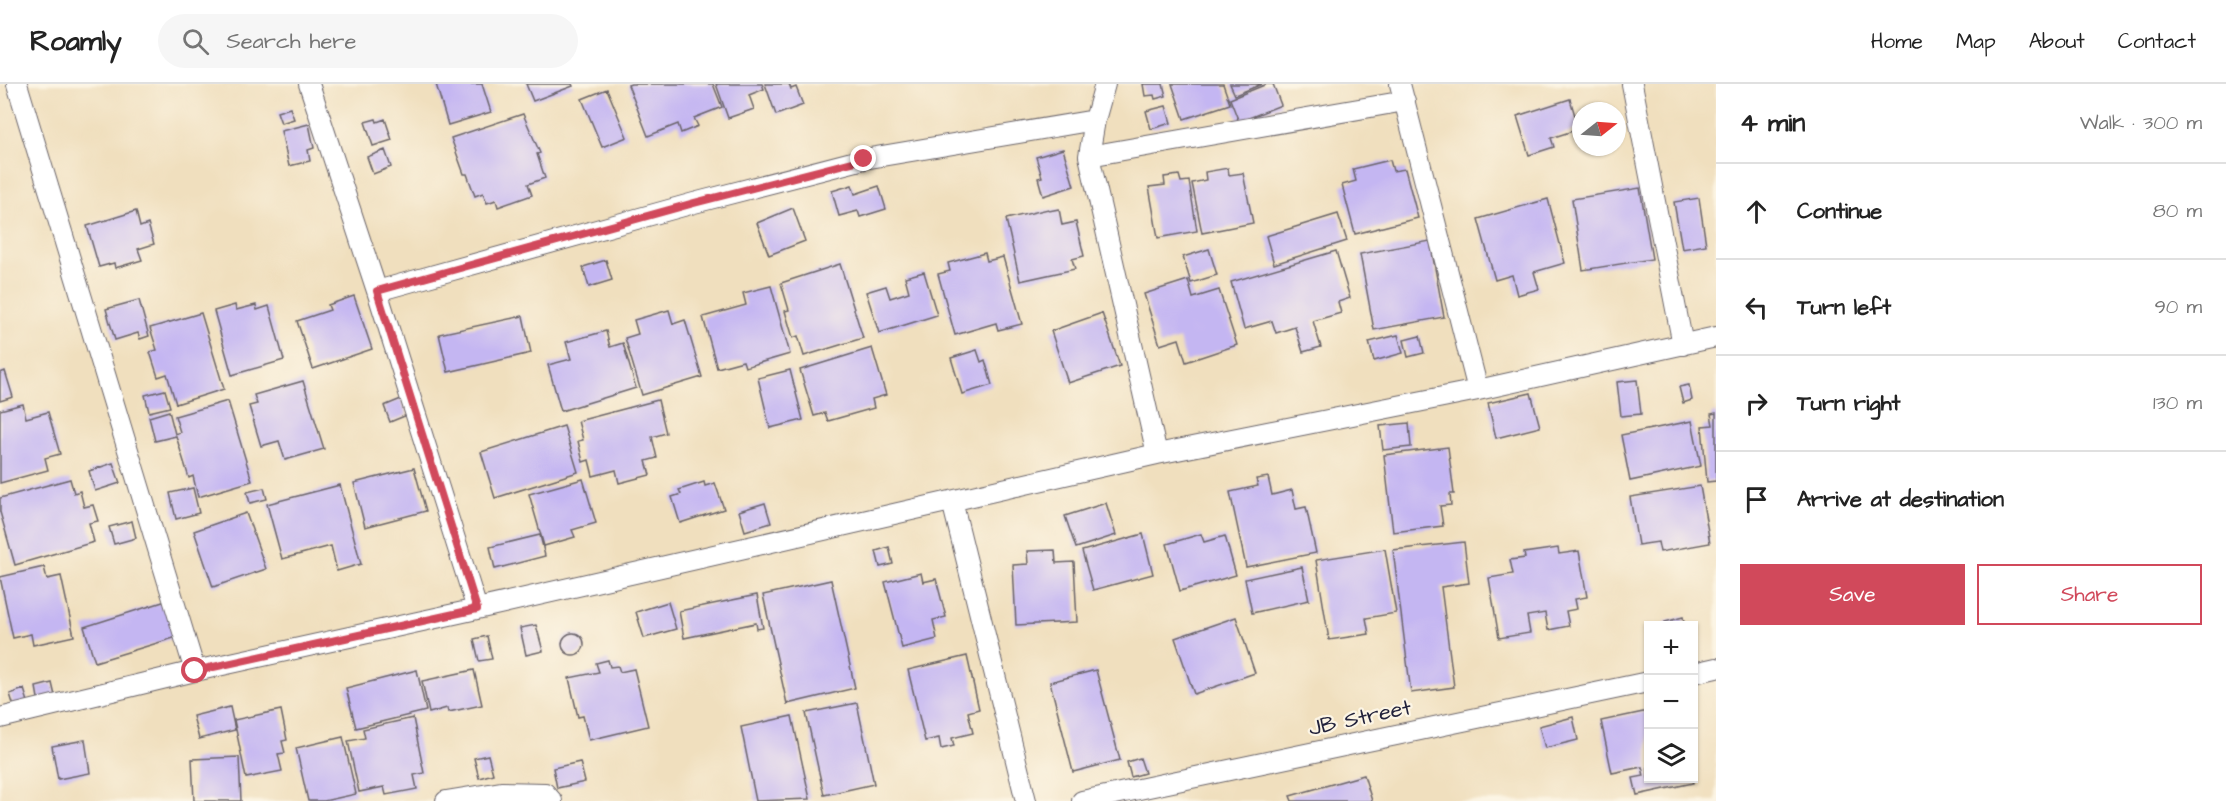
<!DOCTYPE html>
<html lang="en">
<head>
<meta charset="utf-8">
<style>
	body { margin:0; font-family:"Architects Daughter",sans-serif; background:#f6f6f6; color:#222 }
	.controls { position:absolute; right:18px; bottom:18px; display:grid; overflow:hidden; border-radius:0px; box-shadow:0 2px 4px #0004 }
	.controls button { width:54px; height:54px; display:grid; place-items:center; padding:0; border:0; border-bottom:2px solid #e0e0e0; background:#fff; color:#222; font:30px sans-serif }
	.compass { position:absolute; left:1572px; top:18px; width:54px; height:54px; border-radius:50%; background:#fff; box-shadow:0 2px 4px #0004; rotate:73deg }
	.stop { position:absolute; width:18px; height:18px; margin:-14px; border:4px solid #d1495b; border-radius:50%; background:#fff }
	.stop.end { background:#d1495b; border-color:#fff; box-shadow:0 2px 6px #0008 }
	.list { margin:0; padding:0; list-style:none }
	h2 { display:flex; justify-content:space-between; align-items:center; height:78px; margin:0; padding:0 24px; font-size:26px }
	h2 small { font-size:20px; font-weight:400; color:#767676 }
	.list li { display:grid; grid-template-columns:39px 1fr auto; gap:18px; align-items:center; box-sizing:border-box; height:96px; padding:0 24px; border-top:2px solid #e0e0e0 }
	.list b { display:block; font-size:22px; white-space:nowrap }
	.list em { font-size:20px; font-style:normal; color:#767676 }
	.actions { display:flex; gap:12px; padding:18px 24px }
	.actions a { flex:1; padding:14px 0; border:2px solid #d1495b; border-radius:0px; text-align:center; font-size:21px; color:#d1495b }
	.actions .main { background:#d1495b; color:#fff }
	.icon { flex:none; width:33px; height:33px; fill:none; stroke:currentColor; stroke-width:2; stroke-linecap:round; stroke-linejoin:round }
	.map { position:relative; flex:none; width:1716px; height:717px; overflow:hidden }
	header { display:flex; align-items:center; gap:36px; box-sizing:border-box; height:84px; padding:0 30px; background:#fff; border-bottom:2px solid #e0e0e0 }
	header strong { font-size:28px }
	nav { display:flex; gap:33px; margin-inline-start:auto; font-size:21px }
	.search { width:420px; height:54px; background:#f6f6f6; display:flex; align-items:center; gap:15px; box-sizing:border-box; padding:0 21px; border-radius:33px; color:#767676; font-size:22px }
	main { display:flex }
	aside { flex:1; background:#fff }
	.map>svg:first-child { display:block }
	.building { fill:#c4b6f2 }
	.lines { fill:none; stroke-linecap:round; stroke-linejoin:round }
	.street-casing { stroke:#6a6469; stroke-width:22 }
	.street { stroke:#fff; stroke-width:20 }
	.route { stroke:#d1495b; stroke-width:8 }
	.labels { text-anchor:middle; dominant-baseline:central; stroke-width:4.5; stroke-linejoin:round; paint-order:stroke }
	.street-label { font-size:22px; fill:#22223b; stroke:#fcf5e5 }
</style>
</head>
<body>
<header>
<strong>Roamly</strong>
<div class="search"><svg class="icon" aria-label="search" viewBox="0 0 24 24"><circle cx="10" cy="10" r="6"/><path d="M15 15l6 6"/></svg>Search here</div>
<nav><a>Home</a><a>Map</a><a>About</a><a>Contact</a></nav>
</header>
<main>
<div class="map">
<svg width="1716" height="717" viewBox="0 0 1716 717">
	<rect width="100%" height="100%" fill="#fcf5e5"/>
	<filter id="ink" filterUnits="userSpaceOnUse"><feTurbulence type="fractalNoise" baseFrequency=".0167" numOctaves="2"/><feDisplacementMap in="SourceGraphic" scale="12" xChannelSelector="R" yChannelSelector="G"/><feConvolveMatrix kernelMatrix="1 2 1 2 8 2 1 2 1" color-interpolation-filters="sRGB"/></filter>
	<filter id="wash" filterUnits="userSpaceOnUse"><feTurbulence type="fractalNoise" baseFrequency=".008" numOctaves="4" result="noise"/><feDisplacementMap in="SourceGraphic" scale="24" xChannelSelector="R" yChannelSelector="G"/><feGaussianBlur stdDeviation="1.35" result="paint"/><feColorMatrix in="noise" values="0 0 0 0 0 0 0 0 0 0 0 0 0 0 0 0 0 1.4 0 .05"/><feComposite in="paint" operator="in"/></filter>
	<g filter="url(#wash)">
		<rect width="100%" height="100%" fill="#f0dfbe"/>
		<g id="blocks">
			<path class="building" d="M 436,0 L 482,0 L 491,28 L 448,41 Z
				M 526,0 L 572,0 L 573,2 L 533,17 Z
				M 631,0 L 713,0 L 722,23 L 694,34 L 698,42 L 681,49 L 678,40 L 648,52 L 628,1 Z
				M 716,0 L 762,0 L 764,5 L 749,11 L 754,25 L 728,34 Z
				M 765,0 L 789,0 L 791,5 L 796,3 L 803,21 L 776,31 Z
				M 1143,0 L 1163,0 L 1166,12 L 1155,15 L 1154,11 L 1145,12 Z
				M 1172,0 L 1223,0 L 1230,20 L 1184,35 Z
				M 1230,0 L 1262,0 L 1235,11 Z
				M 1267,0 L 1273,0 L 1281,21 L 1239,38 L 1230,15 Z
				M 607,5 L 627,53 L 602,63 L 582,15 Z
				M 1570,15 L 1579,45 L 1551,54 L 1554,63 L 1529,71 L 1517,32 Z
				M 1166,22 L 1171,39 L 1151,45 L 1146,27 Z
				M 290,24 L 294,35 L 281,39 L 277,28 Z
				M 523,30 L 540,69 L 537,70 L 545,94 L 528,100 L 532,111 L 498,123 L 496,116 L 487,119 L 483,109 L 475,112 L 467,90 L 464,90 L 451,54 Z
				M 376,35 L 377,38 L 385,35 L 392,56 L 373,62 L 365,38 Z
				M 309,40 L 314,64 L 308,66 L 310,77 L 289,82 L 281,47 Z
				M 1063,65 L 1074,102 L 1043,112 L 1038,94 L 1042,93 L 1036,73 Z
				M 385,66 L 391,83 L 373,90 L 367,73 Z
				M 1390,76 L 1393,87 L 1405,85 L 1418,134 L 1355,150 L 1342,101 L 1356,97 L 1353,85 Z
				M 1228,84 L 1229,91 L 1243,89 L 1253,139 L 1202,149 L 1192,99 L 1206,96 L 1205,88 Z
				M 1179,91 L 1181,98 L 1189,97 L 1197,147 L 1158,154 L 1149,103 L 1165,101 L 1164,93 Z
				M 852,101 L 855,110 L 879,102 L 886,125 L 860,133 L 858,127 L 839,132 L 832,107 Z
				M 1640,104 L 1652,175 L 1583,186 L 1572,115 Z
				M 1699,114 L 1706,161 L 1682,165 L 1674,118 Z
				M 1548,115 L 1565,179 L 1534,188 L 1539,205 L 1517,211 L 1512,191 L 1495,196 L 1478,135 Z
				M 793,124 L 805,157 L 769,171 L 757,139 Z
				M 1048,125 L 1049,127 L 1059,125 L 1062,141 L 1076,138 L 1084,172 L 1072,175 L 1075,185 L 1020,197 L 1006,135 Z
				M 136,127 L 140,143 L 148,140 L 154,160 L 138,165 L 142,176 L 115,184 L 114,179 L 99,183 L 87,142 Z
				M 1338,130 L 1347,157 L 1274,180 L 1266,152 Z
				M 1430,157 L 1444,233 L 1374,246 L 1360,170 Z
				M 1209,165 L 1217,191 L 1191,199 L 1183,173 Z
				M 1336,167 L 1350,214 L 1338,218 L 1341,229 L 1313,237 L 1321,263 L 1303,268 L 1295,243 L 1276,249 L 1272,237 L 1244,245 L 1231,198 Z
				M 985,169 L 987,177 L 1003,173 L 1022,240 L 998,246 L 996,239 L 955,251 L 938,190 L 950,187 L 948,179 Z
				M 606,176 L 612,196 L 589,203 L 583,183 Z
				M 840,180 L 863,254 L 804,272 L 798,252 L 793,254 L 785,227 L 789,226 L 781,199 Z
				M 924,188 L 937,231 L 879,249 L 866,208 L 886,202 L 890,214 L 909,208 L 905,193 Z
				M 1188,196 L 1193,214 L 1219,206 L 1237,261 L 1186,278 L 1179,255 L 1160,261 L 1144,210 Z
				M 771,202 L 790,270 L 745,283 L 743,277 L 717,284 L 703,233 L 746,221 L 743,209 Z
				M 354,212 L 372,265 L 313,285 L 297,237 L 330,226 L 328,221 Z
				M 139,216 L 149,252 L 140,255 L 138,249 L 115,256 L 106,225 Z
				M 235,221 L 236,226 L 256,221 L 257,226 L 269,222 L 284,276 L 232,291 L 214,227 Z
				M 669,226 L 673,240 L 685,236 L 702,293 L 642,311 L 625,254 L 638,250 L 634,236 Z
				M 201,229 L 224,305 L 176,320 L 167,290 L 158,293 L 150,268 L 157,266 L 150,244 Z
				M 1102,229 L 1120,282 L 1068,299 L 1051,247 Z
				M 523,232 L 531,269 L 448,288 L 439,250 Z
				M 606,247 L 610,263 L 623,259 L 636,304 L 561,327 L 548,281 L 571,275 L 566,258 Z
				M 1398,251 L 1403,269 L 1374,277 L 1369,258 Z
				M 1420,252 L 1424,269 L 1408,273 L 1404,256 Z
				M 872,264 L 886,311 L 872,315 L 874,324 L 828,337 L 825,329 L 814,332 L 800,286 Z
				M 977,266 L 981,278 L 985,276 L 992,301 L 962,310 L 951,274 Z
				M 790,286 L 803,336 L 770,344 L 758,294 Z
				M 5,287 L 13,313 L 0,317 L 0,289 Z
				M 1637,296 L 1641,330 L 1621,332 L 1617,298 Z
				M 303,297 L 324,365 L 285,376 L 279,357 L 261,362 L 249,322 L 257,320 L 254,311 Z
				M 1689,301 L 1692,316 L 1683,319 L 1679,303 Z
				M 165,306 L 170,323 L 149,328 L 145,311 Z
				M 1531,309 L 1540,343 L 1496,354 L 1488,319 Z
				M 401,315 L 407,331 L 390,338 L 384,322 Z
				M 658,316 L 666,349 L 652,353 L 657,374 L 646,377 L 650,391 L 619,399 L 616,386 L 593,392 L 589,376 L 583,378 L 578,357 L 583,356 L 578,337 Z
				M 228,317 L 252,397 L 198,413 L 193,392 L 189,394 L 176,352 L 155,357 L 149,333 L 169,327 L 175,350 L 180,348 L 175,332 Z
				M 23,320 L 26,334 L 48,328 L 60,370 L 45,374 L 48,386 L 0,399 L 0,326 Z
				M 1716,329 L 1716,397 L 1707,398 L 1702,342 L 1713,341 L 1711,330 Z
				M 1692,337 L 1701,382 L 1630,397 L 1621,351 Z
				M 1409,339 L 1411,363 L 1383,366 L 1380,342 Z
				M 564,342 L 578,388 L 495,414 L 481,368 Z
				M 1448,363 L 1454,410 L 1450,410 L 1451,421 L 1440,422 L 1443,442 L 1393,448 L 1384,371 Z
				M 113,379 L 120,399 L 95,407 L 89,387 Z
				M 414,384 L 426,427 L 365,443 L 354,399 Z
				M 1268,393 L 1272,411 L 1292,406 L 1296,425 L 1306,423 L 1316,469 L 1246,483 L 1230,408 L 1258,402 L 1256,395 Z
				M 70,395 L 74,409 L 80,407 L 84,423 L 93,421 L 98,437 L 89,439 L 94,458 L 15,481 L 0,428 L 0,414 Z
				M 583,395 L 596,439 L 572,446 L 575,453 L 544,462 L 529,410 Z
				M 704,398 L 705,402 L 715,399 L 724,425 L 680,439 L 672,413 L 681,410 L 679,406 Z
				M 340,401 L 361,480 L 337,487 L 331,462 L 282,475 L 267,420 Z
				M 1700,402 L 1710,459 L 1660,468 L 1658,458 L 1638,461 L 1630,413 Z
				M 193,404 L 199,429 L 176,435 L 170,409 Z
				M 264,404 L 267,415 L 250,419 L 247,408 Z
				M 765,419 L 771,439 L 745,447 L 739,427 Z
				M 1106,419 L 1116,451 L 1076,464 L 1065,432 Z
				M 246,429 L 266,485 L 213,503 L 194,447 Z
				M 132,437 L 136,454 L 114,460 L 109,443 Z
				M 1143,450 L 1153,490 L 1093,506 L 1082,467 Z
				M 1201,450 L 1204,458 L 1225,452 L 1236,491 L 1180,507 L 1167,460 Z
				M 540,451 L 545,472 L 495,485 L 490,463 Z
				M 1464,458 L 1469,499 L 1441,503 L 1454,603 L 1411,609 L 1393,466 Z
				M 889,463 L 893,480 L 880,483 L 876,467 Z
				M 1558,464 L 1559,470 L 1579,467 L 1587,513 L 1575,515 L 1577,525 L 1566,527 L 1569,542 L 1548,546 L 1545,529 L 1527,532 L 1530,549 L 1499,554 L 1489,494 L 1513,490 L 1510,476 L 1525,474 L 1524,469 Z
				M 1385,465 L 1396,529 L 1366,534 L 1369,550 L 1329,556 L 1316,476 Z
				M 1055,466 L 1056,479 L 1074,478 L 1077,538 L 1016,541 L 1013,481 L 1028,480 L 1027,467 Z
				M 44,483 L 47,495 L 61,492 L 74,552 L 33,561 L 31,550 L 13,554 L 0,493 Z
				M 1302,483 L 1309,516 L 1252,529 L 1245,495 Z
				M 921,489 L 923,498 L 936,495 L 946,533 L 933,536 L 937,555 L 902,564 L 885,498 Z
				M 831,496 L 855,604 L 787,620 L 763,511 Z
				M 757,511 L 763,544 L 757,545 L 756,539 L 684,554 L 679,527 Z
				M 166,517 L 177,553 L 95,578 L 84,543 Z
				M 668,518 L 676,545 L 644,554 L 636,528 Z
				M 1236,533 L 1255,589 L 1194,610 L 1175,554 Z
				M 1683,533 L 1685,542 L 1666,542 L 1665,538 Z
				M 536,541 L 543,567 L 526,571 L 520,544 Z
				M562 560a11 11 0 1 1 22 0a11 11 0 1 1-22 0Z
				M 487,552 L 492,575 L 479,577 L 474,555 Z
				M 967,572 L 979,625 L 968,628 L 973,649 L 952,654 L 954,662 L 941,665 L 939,654 L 925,657 L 908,586 Z
				M 608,576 L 610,583 L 618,582 L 620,588 L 634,585 L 648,642 L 589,656 L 583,632 L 578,633 L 569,594 L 599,588 L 596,579 Z
				M 417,586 L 426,627 L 356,644 L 346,604 Z
				M 474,586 L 482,621 L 448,628 L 447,624 L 429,629 L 422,597 Z
				M 1096,586 L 1120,676 L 1073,688 L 1050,598 Z
				M 52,599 L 56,616 L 39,620 L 36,603 Z
				M 24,605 L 29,621 L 15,626 L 10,610 Z
				M 857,619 L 874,700 L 824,711 L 806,629 Z
				M 230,623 L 235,646 L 199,655 L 193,632 Z
				M 281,626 L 287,656 L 282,657 L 285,669 L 278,670 L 282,687 L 246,694 L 234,636 Z
				M 1648,627 L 1648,694 L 1692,694 L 1693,699 L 1637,711 L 1633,694 L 1644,692 L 1642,683 L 1612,689 L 1601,637 Z
				M 792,632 L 810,715 L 756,717 L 741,643 Z
				M 1573,633 L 1578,656 L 1545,664 L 1539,642 Z
				M 413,634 L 424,689 L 414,691 L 417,705 L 386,711 L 384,703 L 359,708 L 348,657 L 365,654 L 363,645 Z
				M 343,653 L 356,710 L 324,717 L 308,717 L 296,664 Z
				M 85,656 L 90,689 L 58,695 L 52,662 Z
				M 488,671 L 493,690 L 479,694 L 474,674 Z
				M 239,673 L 241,717 L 194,717 L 192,675 Z
				M 1140,674 L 1145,689 L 1131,693 L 1127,678 Z
				M 580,678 L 585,698 L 557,704 L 553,684 Z
				M 1364,691 L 1372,717 L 1292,717 L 1290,712 Z"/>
		</g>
	</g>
	<g filter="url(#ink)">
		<use href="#blocks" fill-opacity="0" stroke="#6a6469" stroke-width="1.5"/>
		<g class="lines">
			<g class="street-casing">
				<path id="street" d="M 17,0 L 195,587
					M 309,0 L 377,207 L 477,525
					M 1105,0 L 1095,36 L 1089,72 L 1157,370
					M 1400,0 L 1478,306
					M 1632,0 L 1683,261
					M 1089,72 L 1405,17
					M 377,207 L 694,119 L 864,75 L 1095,36
					M 952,417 L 1026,717
					M 1694,589 L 1716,584
					M 0,634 L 195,587 L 477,525 L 1157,370 L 1478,306 L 1716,253
					M 446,717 L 501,708 L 545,709 L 552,717
					M 1082,717 L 1648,598"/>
			</g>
			<use href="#street" class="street"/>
		</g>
	</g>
	<g class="lines" filter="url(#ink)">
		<path class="route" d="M 195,587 L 477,525 L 377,207 L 694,119 L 864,75"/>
	</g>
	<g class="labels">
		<g class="street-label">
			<text transform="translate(1360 634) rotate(-12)">JB Street</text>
		</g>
	</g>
</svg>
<div class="controls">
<button>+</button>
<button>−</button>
<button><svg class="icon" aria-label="layers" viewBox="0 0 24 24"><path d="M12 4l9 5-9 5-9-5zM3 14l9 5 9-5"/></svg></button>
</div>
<svg class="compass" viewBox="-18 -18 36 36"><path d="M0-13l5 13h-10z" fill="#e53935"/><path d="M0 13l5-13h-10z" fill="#767676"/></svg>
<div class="stop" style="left:195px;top:587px"></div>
<div class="stop end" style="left:864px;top:75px"></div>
</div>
<aside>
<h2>4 min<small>Walk · 300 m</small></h2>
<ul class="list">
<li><svg class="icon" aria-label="ahead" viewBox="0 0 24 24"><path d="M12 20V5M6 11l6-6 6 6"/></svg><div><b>Continue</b></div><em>80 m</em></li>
<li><svg class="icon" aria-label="left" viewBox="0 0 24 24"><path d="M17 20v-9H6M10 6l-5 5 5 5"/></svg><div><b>Turn left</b></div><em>90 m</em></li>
<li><svg class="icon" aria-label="right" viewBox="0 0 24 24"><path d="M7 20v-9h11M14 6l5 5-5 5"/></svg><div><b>Turn right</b></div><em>130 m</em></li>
<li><svg class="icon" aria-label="arrive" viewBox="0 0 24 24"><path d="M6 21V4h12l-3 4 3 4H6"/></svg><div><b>Arrive at destination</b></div></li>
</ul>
<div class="actions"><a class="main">Save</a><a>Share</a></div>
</aside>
</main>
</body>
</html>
